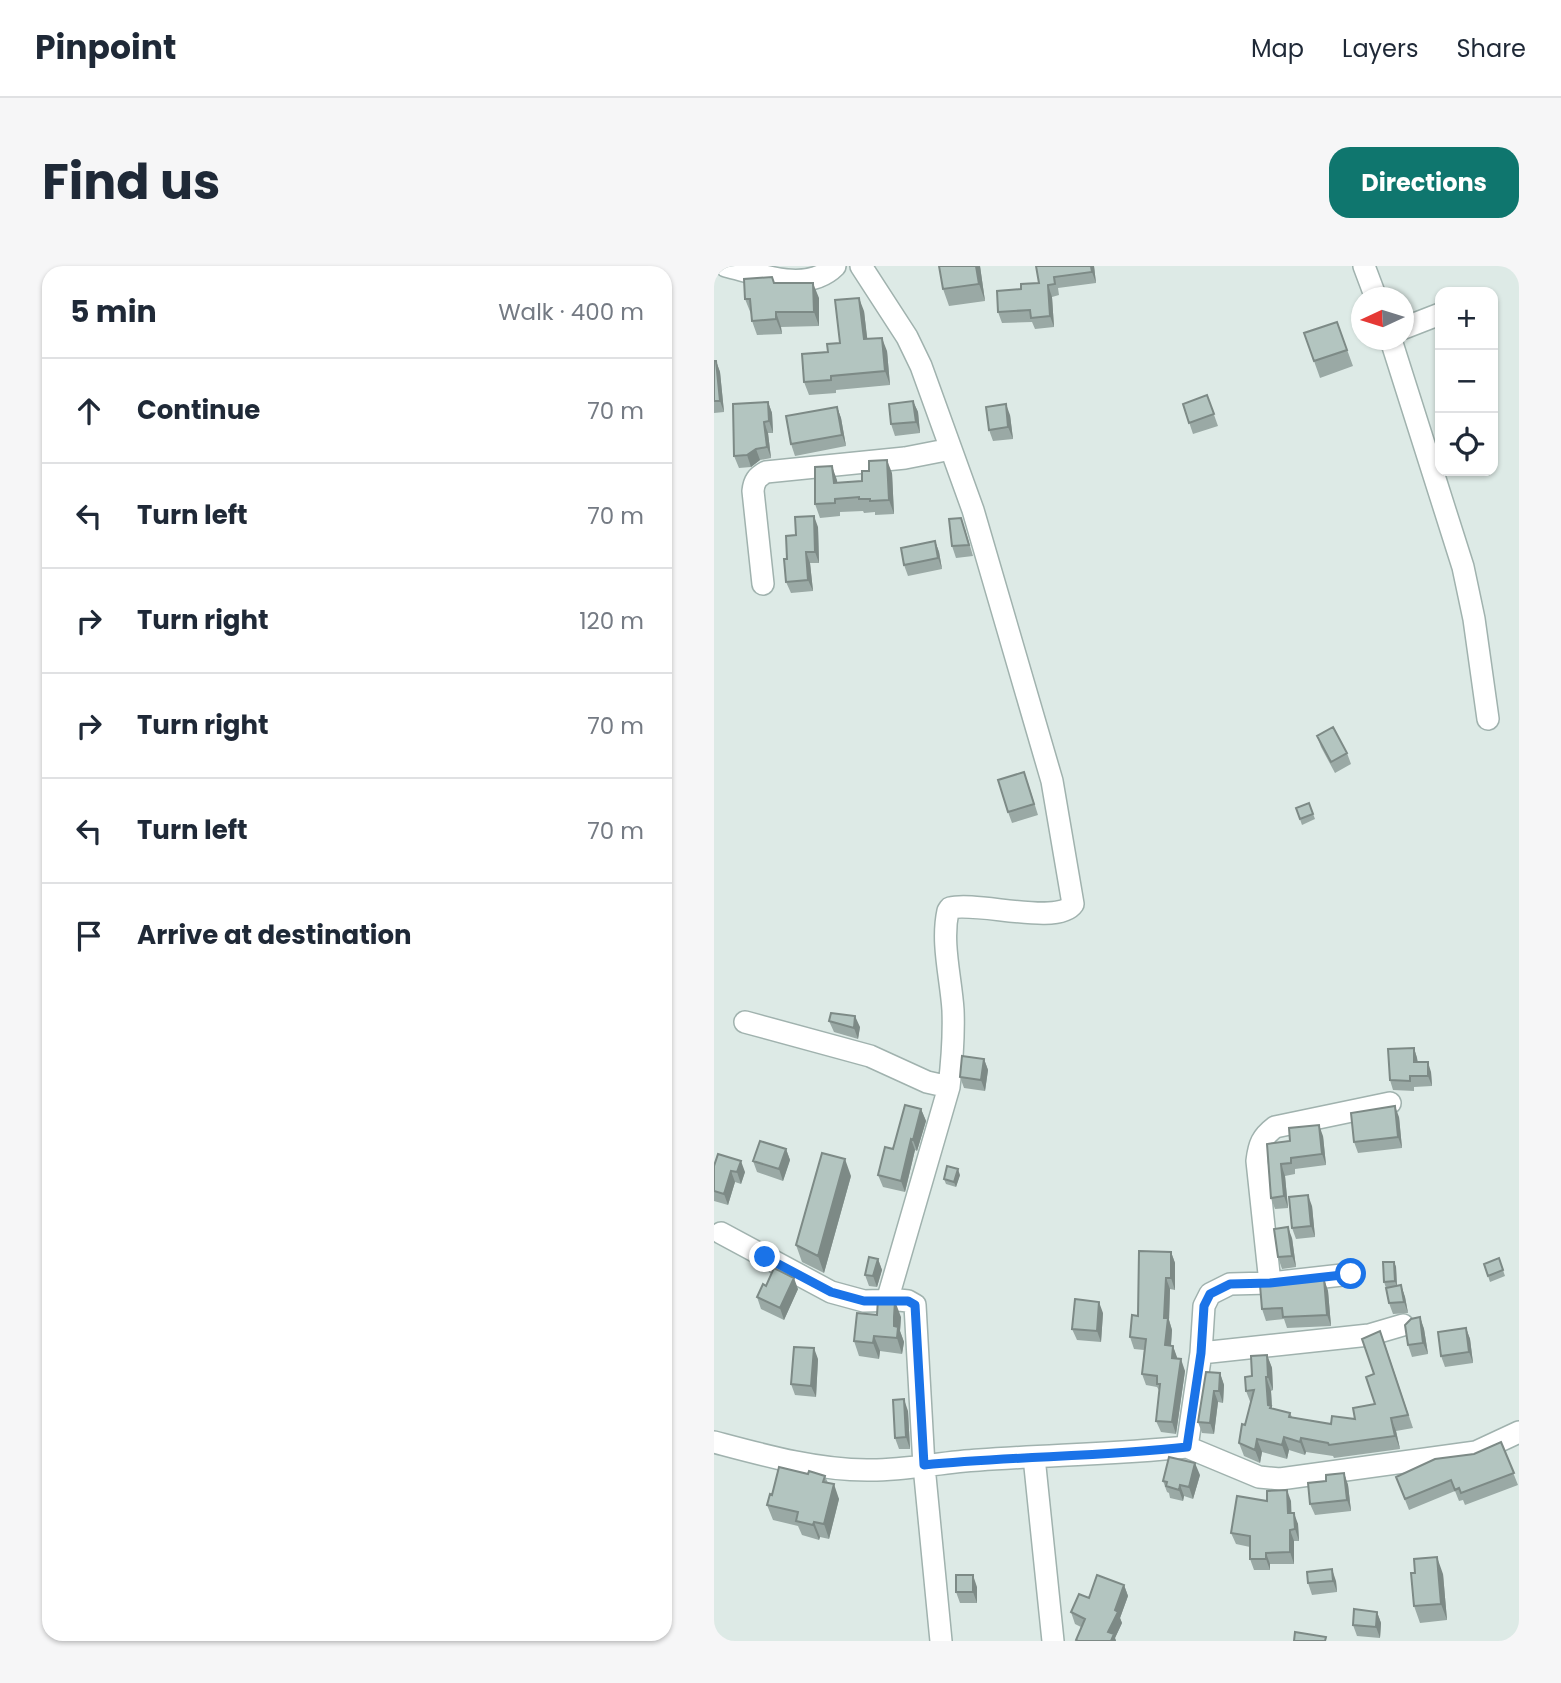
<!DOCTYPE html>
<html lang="en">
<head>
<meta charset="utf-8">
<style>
	body { margin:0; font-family:Poppins,sans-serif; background:#f6f6f7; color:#1f2937 }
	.controls { position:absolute; right:21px; top:21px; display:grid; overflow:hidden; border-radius:14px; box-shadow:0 2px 5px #0004 }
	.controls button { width:63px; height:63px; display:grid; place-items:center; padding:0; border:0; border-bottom:2px solid #e0e1e3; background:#fff; color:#1f2937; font:35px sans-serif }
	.compass { position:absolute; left:637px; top:21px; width:63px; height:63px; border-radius:50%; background:#fff; box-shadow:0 2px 5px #0004; rotate:266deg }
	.stop { position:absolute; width:21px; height:21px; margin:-16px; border:5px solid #1a73e8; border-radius:50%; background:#fff }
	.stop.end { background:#1a73e8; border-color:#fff; box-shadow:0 2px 7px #0008 }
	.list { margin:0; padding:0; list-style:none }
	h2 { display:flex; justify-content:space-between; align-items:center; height:91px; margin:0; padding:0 28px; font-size:30px }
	h2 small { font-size:23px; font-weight:400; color:#747a83 }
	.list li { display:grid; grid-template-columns:46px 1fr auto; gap:21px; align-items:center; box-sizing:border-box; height:105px; padding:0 28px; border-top:2px solid #e0e1e3 }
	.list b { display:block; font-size:26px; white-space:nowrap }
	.list em { font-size:23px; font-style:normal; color:#747a83 }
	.icon { flex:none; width:38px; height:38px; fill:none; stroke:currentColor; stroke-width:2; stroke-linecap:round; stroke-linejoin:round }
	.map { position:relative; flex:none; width:805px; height:1375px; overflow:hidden; border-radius:21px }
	header { display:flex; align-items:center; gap:42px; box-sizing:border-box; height:98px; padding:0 35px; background:#fff; border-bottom:2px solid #e0e1e3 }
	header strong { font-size:33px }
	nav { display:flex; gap:38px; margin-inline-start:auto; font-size:24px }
	.intro { display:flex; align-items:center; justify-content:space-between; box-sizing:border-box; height:168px; padding:0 42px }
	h1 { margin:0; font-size:49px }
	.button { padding:18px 32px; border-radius:21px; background:#0f766e; color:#fff; font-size:24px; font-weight:700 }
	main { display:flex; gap:42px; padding:0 42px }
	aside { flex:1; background:#fff; border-radius:21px; box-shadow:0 2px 5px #0004 }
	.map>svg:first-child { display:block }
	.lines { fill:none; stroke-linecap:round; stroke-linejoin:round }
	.minor-casing { stroke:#a0b2ae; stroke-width:24 }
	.minor { stroke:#fff; stroke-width:21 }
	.wall { fill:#9aa9a5 }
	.shaded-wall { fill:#7d8a86 }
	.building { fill:#b3c5c0; stroke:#7d8a86; stroke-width:2 }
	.route { stroke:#1a73e8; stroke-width:9 }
</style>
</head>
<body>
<header>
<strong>Pinpoint</strong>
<nav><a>Map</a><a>Layers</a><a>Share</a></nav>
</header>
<div class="intro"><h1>Find us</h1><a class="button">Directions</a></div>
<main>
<aside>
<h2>5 min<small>Walk · 400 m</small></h2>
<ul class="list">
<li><svg class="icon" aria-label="ahead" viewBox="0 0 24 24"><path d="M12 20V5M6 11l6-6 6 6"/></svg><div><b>Continue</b></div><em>70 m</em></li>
<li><svg class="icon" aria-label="left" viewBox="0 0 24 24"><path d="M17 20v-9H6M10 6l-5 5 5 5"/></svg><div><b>Turn left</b></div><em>70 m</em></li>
<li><svg class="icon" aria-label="right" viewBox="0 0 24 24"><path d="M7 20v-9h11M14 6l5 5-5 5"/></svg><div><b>Turn right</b></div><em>120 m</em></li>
<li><svg class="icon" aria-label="right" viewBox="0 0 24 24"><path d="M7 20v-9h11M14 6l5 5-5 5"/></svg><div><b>Turn right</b></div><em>70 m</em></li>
<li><svg class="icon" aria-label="left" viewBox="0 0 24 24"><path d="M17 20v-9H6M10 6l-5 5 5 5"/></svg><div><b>Turn left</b></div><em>70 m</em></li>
<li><svg class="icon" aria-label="arrive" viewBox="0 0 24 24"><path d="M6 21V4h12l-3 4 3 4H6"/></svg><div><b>Arrive at destination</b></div></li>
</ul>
</aside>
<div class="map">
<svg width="805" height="1375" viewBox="0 0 805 1375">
	<rect width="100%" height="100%" fill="#ddeae6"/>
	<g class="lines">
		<g class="minor-casing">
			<path id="minor" d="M 12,0 C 45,8 93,28 121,0
				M 147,0 L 193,71 L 207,100 L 259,244 L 338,515 L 359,638 C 344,660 263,635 236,642 L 234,645 C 227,677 237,712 239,744 C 240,770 238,796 235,821 L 173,1035
				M 650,0 L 662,32
				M 690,62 L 726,48
				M 677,74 L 749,301 L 760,353 L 774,453
				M 49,318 L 39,225 C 40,215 43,211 52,206 L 191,192 L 237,183
				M 31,756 L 156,790 L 213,816 L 235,821
				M 7,967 L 117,1026 L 150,1035 L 185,1034 L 194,1035 L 201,1039 L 210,1200 L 227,1375
				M 556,1017 L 543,895 C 545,878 548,871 561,861 L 676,837
				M 487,1087 L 655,1069 L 689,1059
				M 0,1176 C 49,1189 102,1204 153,1204 C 190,1205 227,1196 265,1194 C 334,1189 404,1188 473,1181 L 487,1087 L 490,1040 L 496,1028 L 516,1018 L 556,1017 L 637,1008
				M 473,1181 L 545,1211 L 566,1213 L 762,1186 L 805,1166
				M 320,1191 L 339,1375"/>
		</g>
		<use href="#minor" class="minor"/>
	</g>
	<path class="wall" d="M 225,0 L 266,0 L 271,35 L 235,40 L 229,23 Z
		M 322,0 L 380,0 L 382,17 L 344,22 L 345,29 L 338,31 L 340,61 L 321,63 L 318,56 L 288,57 L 284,46 L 307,23 L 325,17 Z
		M 60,17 L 105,32 L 105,60 L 67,61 L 68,68 L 43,69 L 38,55 L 37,48 L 31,33 Z
		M 150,45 L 153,73 L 173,85 L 176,119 L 122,124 L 122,127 L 95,129 L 90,116 L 114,86 L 126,77 Z
		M 623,56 L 639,100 L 606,112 L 590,67 Z
		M 0,95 L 2,95 L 6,106 L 10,146 L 0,147 Z
		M 493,129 L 504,160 L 479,168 L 469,138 Z
		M 199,135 L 204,146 L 206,167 L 181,170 L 177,158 Z
		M 54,136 L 58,147 L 59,167 L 54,167 L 57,192 L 46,194 L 37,201 L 25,202 L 20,190 Z
		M 123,141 L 127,152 L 132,180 L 81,190 L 77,178 Z
		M 296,149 L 299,173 L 279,175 L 275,164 Z
		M 178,207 L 180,248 L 161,249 L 161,246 L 150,247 L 149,245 L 126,246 L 126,250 L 106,252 L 101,238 L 123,214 L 123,217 L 148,215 Z
		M 104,261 L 105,297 L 96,297 L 99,325 L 77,327 L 72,316 L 73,293 L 82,269 Z
		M 251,263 L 259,290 L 242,292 L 238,280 Z
		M 221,275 L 225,286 L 228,303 L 194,310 L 190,299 Z
		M 603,470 L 633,487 L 637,498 L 621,507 L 607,481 Z
		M 314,517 L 324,549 L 298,557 L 294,546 Z
		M 595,537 L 601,553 L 588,559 L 582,542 Z
		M 115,755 L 146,761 L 144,773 L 120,766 Z
		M 700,782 L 703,792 L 704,796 L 717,806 L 718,820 L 700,821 L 700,825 L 679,824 L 676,814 Z
		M 270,793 L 274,804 L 271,825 L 250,822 L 246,811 Z
		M 207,843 L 212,855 L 203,885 L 201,884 L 191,926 L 169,921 L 164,909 L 179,883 Z
		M 685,851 L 688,882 L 644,887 L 640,876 Z
		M 609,870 L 612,899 L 581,903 L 581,908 L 571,910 L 574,942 L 561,943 L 557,932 L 553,878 Z
		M 72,883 L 76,894 L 69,915 L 43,906 L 39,895 Z
		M 0,900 L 31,906 L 27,918 L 21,916 L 14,939 L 0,935 Z
		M 246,909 L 242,921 L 232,918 L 230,913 Z
		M 137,910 L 110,1007 L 88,996 L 82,979 Z
		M 598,940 L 601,971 L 582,973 L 578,962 Z
		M 578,972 L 582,1001 L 568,1003 L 564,991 Z
		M 457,986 L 461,997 L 461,1024 L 456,1023 L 455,1054 L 458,1064 L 457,1080 L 459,1080 L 463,1093 L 471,1105 L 462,1168 L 447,1166 L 442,1155 L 446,1126 L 443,1121 L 432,1119 L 428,1108 L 430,1084 L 420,1083 L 416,1071 Z
		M 785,992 L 791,1010 L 776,1016 L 770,998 Z
		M 164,993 L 168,1004 L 163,1021 L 155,1020 L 151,1009 Z
		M 680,996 L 682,1001 L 683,1020 L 687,1019 L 691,1031 L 694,1047 L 679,1048 L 675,1037 L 676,1022 L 672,1022 L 670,1016 Z
		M 610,1013 L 614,1025 L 617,1060 L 573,1062 L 570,1053 L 552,1055 L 548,1043 Z
		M 52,1020 L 84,1023 L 70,1054 L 47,1043 L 43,1031 Z
		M 389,1047 L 387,1076 L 363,1074 L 358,1063 Z
		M 163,1049 L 187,1051 L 186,1065 L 190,1076 L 188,1088 L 166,1085 L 165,1093 L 145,1090 L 140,1075 Z
		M 706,1051 L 710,1063 L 714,1088 L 698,1091 L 694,1079 Z
		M 752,1062 L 756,1073 L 759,1097 L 731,1101 L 727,1090 Z
		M 671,1078 L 699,1162 L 682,1165 L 686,1183 L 620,1192 L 619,1190 L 592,1186 L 591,1189 L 575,1184 L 573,1193 L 548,1186 L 546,1197 L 530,1190 L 525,1177 L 537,1138 L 532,1125 L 538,1110 L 553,1089 L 558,1102 L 559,1124 L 557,1125 L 558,1142 L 576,1147 L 578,1151 L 617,1158 L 641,1153 L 661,1138 L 660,1108 Z
		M 104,1093 L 102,1131 L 81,1129 L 77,1118 Z
		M 506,1107 L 510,1119 L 509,1137 L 504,1136 L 500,1168 L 488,1167 L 484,1156 Z
		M 194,1145 L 196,1183 L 185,1183 L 181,1172 Z
		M 787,1176 L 804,1219 L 751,1239 L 749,1234 L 745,1235 L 741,1225 L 695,1244 L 682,1211 L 760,1188 Z
		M 630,1207 L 634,1219 L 637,1245 L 601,1249 L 596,1238 L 612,1215 Z
		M 94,1208 L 111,1210 L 114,1217 L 125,1233 L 115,1273 L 106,1271 L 105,1274 L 88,1269 L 84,1260 L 59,1254 L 53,1239 L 58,1229 Z
		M 486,1209 L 479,1233 L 470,1230 L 469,1235 L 456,1232 L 455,1227 L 453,1226 L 449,1215 Z
		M 553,1235 L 577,1235 L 577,1247 L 584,1258 L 585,1275 L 580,1275 L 580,1298 L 556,1298 L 556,1304 L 540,1304 L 536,1293 L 536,1281 L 522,1278 L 517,1267 Z
		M 701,1307 L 729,1308 L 733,1354 L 706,1357 L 700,1340 Z
		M 622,1315 L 623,1326 L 598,1329 L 594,1317 Z
		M 410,1319 L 414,1330 L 406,1352 L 408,1357 L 401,1372 L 402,1375 L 362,1375 L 367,1361 L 361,1358 L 357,1346 L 375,1332 Z
		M 263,1321 L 263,1337 L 246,1337 L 242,1326 Z
		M 663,1346 L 667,1357 L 666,1372 L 643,1370 L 639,1359 Z"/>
	<path class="shaded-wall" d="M 262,0 L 266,0 L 271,35 L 265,18 Z
		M 377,0 L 380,0 L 382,17 L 378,6 Z
		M 99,17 L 105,32 L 105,60 L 100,46 Z
		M 334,19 L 338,31 L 340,61 L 336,50 Z
		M 145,32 L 150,45 L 155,87 L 150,73 Z
		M 62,46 L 67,61 L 68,68 L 62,53 Z
		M 168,72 L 173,85 L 176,119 L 171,105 Z
		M 2,95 L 6,106 L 10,146 L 6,135 Z
		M 199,135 L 204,146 L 206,167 L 202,156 Z
		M 54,136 L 58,147 L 59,167 L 55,155 Z
		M 292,138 L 296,149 L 299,173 L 294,161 Z
		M 123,141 L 127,152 L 132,180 L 128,169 Z
		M 50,156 L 54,167 L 57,192 L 53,181 Z
		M 42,183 L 46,194 L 37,201 L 33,189 Z
		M 173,194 L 178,207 L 180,248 L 175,234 Z
		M 118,200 L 123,214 L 125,231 L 120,217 Z
		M 100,250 L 104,261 L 105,297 L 101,286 Z
		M 221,275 L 225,286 L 228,303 L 224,292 Z
		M 92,286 L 96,297 L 99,325 L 94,314 Z
		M 141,750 L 146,761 L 144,773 L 140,762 Z
		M 700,782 L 703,792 L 704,807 L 700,796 Z
		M 270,793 L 274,804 L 271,825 L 267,814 Z
		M 714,796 L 717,806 L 718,820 L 714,810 Z
		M 681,840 L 685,851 L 688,882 L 684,871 Z
		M 207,843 L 212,855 L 203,885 L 199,874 Z
		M 605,859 L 609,870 L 612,899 L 608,888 Z
		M 197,873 L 201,884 L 191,926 L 187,915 Z
		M 72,883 L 76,894 L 69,915 L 65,903 Z
		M 131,893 L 137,910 L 110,1007 L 104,990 Z
		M 27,895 L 31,906 L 27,918 L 23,906 Z
		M 567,898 L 571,910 L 574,942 L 570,930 Z
		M 244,903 L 246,909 L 242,921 L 240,916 Z
		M 17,905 L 21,916 L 14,939 L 10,928 Z
		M 594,929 L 598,940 L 601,971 L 597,960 Z
		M 574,961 L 578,972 L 582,1001 L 578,990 Z
		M 457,986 L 461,997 L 461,1024 L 457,1012 Z
		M 164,993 L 168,1004 L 163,1021 L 159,1010 Z
		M 680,996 L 682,1001 L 683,1021 L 681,1015 Z
		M 80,1012 L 84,1023 L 70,1054 L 66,1042 Z
		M 452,1012 L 456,1023 L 455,1054 L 458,1064 L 456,1091 L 451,1079 L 450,1052 Z
		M 610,1013 L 614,1025 L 617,1060 L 613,1049 Z
		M 687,1019 L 691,1031 L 694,1047 L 690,1036 Z
		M 181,1035 L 187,1051 L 186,1065 L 190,1076 L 188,1088 L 183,1072 L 180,1060 L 180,1051 Z
		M 385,1036 L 389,1047 L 387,1076 L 383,1065 Z
		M 706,1051 L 710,1063 L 714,1088 L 709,1077 Z
		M 752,1062 L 756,1073 L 759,1097 L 755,1086 Z
		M 160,1070 L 166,1085 L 165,1093 L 159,1077 Z
		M 459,1080 L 463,1091 L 462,1104 L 458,1092 Z
		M 100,1082 L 104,1093 L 102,1131 L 97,1120 Z
		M 553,1089 L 558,1102 L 559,1124 L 554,1111 Z
		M 467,1093 L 471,1105 L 462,1168 L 458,1156 Z
		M 506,1107 L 510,1119 L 509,1137 L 505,1125 Z
		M 552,1111 L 557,1125 L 558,1142 L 554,1139 Z
		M 500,1125 L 504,1136 L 500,1168 L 496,1157 Z
		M 190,1133 L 194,1145 L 196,1183 L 192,1171 Z
		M 677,1152 L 682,1165 L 686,1183 L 681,1170 Z
		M 570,1171 L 575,1184 L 573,1193 L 568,1179 Z
		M 587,1172 L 592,1186 L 591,1189 L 586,1176 Z
		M 543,1173 L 548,1186 L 546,1197 L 541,1184 Z
		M 481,1197 L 486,1209 L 479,1233 L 475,1221 Z
		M 630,1207 L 634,1219 L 637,1245 L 633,1234 Z
		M 120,1218 L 125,1233 L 115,1273 L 110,1258 Z
		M 466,1219 L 470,1230 L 469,1235 L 465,1224 Z
		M 573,1224 L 577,1235 L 578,1259 L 574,1247 Z
		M 580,1247 L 584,1258 L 585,1275 L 581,1263 Z
		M 100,1256 L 106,1271 L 105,1274 L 99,1259 Z
		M 576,1264 L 580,1275 L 580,1298 L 576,1286 Z
		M 552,1287 L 556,1298 L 556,1304 L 552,1293 Z
		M 723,1291 L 729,1308 L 733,1354 L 727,1338 Z
		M 618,1303 L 622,1315 L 623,1326 L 619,1315 Z
		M 259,1309 L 263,1321 L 263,1337 L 259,1326 Z
		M 410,1319 L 414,1330 L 406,1352 L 408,1357 L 401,1372 L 402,1375 L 397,1375 L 394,1366 Z
		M 663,1346 L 667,1357 L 666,1372 L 662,1361 Z"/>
	<path class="building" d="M 225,0 L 262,0 L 265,18 L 229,23 Z
		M 322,0 L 377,0 L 378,6 L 340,11 L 341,18 L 334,19 L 336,50 L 317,52 L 316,44 L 284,46 L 283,25 L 307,23 L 307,18 L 325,17 Z
		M 58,11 L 60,17 L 99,17 L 100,46 L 62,46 L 62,53 L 38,55 L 36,33 L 31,33 L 30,13 Z
		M 145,32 L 150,73 L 168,72 L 171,105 L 117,110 L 117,114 L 90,116 L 88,88 L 114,86 L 113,78 L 126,77 L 121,34 Z
		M 623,56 L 633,84 L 600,95 L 590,67 Z
		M 0,95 L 2,95 L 6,135 L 0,135 Z
		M 493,129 L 500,148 L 475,157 L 469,138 Z
		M 199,135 L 202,156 L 177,158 L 175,138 Z
		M 54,136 L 55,155 L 50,156 L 53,181 L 42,183 L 33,189 L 20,190 L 19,138 Z
		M 292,138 L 294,161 L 275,164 L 272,141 Z
		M 123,141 L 128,169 L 77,178 L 72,150 Z
		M 173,194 L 175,234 L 156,235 L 156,233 L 145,233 L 145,231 L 121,233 L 121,237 L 101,238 L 101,201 L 118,200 L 120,217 L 148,215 L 148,205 L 155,205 L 155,195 Z
		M 100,250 L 101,286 L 92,286 L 94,314 L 72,316 L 70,293 L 73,293 L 72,270 L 82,269 L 81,251 Z
		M 247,252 L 255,279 L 238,280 L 235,253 Z
		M 221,275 L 224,292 L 190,299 L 187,282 Z
		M 619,461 L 633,487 L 617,496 L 603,470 Z
		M 310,506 L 320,538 L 294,546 L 284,514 Z
		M 595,537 L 599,548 L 586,553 L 582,542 Z
		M 117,747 L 141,750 L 140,762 L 115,755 Z
		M 700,782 L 700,796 L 714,796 L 714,810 L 696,810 L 696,815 L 676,814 L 674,783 Z
		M 248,790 L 270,793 L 267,814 L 246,811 Z
		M 191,839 L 207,843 L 199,874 L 197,873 L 187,915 L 164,909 L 171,881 L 179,883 Z
		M 681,840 L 684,871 L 640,876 L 637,847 Z
		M 605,859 L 608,888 L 577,892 L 577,897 L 567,898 L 570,930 L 557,932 L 553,878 L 576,875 L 575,862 Z
		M 46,875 L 72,883 L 65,903 L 39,895 Z
		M 108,887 L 131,893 L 104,990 L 82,979 Z
		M 4,888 L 27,895 L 23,906 L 17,905 L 10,928 L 0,925 L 0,900 Z
		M 233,900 L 244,903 L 240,916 L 230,913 Z
		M 594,929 L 597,960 L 578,962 L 575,931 Z
		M 574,961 L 578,990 L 564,991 L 560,963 Z
		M 425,985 L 457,986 L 457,1012 L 452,1012 L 450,1052 L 454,1052 L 451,1079 L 459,1080 L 458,1092 L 467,1093 L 458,1156 L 442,1155 L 446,1118 L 443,1118 L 443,1110 L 428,1108 L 432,1073 L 416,1071 L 418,1049 L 424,1050 Z
		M 155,991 L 164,993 L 159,1010 L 151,1009 Z
		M 785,992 L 789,1004 L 774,1010 L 770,998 Z
		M 669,996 L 680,996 L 681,1015 L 670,1016 Z
		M 60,1002 L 80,1012 L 66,1042 L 43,1031 L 49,1018 L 52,1020 Z
		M 610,1013 L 613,1049 L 569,1051 L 568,1042 L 548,1043 L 546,1019 Z
		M 687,1019 L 690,1036 L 675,1037 L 672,1022 Z
		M 164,1033 L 181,1035 L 180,1051 L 180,1060 L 184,1061 L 183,1072 L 160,1070 L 159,1077 L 140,1075 L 143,1047 L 163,1049 Z
		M 361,1033 L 385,1036 L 383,1065 L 358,1063 Z
		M 706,1051 L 709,1077 L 694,1079 L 691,1059 L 697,1053 Z
		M 752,1062 L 755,1086 L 727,1090 L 724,1066 Z
		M 666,1065 L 694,1149 L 677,1152 L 681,1170 L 615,1179 L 614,1177 L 587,1172 L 586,1176 L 570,1171 L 568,1179 L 543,1173 L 541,1184 L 525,1177 L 528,1158 L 531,1159 L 540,1124 L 532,1125 L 531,1111 L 538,1110 L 537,1090 L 553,1089 L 554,1111 L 552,1111 L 554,1139 L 557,1140 L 556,1142 L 576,1147 L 575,1151 L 617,1158 L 618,1150 L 641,1153 L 639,1142 L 661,1138 L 652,1111 L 660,1108 L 648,1073 Z
		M 80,1081 L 100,1082 L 97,1120 L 77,1118 Z
		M 492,1106 L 506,1107 L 505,1125 L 500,1125 L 496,1157 L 484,1156 Z
		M 190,1133 L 192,1171 L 181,1172 L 179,1134 Z
		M 787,1176 L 800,1207 L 747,1227 L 745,1222 L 741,1224 L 737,1214 L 691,1233 L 682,1211 L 721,1193 L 760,1188 Z
		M 455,1191 L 481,1197 L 475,1221 L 466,1219 L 465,1224 L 452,1220 L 453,1216 L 449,1215 Z
		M 65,1201 L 94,1208 L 95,1205 L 111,1210 L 109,1216 L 120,1218 L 110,1258 L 100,1256 L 99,1259 L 82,1255 L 84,1246 L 53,1239 L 56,1228 L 58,1229 Z
		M 630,1207 L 633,1234 L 596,1238 L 594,1217 L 612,1215 L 612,1209 Z
		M 573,1224 L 574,1247 L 580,1247 L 581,1263 L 576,1264 L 576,1286 L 552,1287 L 552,1293 L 536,1293 L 536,1270 L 517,1267 L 523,1230 L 553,1235 L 553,1225 Z
		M 723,1291 L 727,1338 L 700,1340 L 697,1307 L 701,1307 L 700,1293 Z
		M 618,1303 L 619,1315 L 594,1317 L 593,1306 Z
		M 242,1309 L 259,1309 L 259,1326 L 242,1326 Z
		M 383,1309 L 410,1319 L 401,1344 L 404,1346 L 394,1366 L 400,1368 L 397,1375 L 364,1375 L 362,1374 L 371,1353 L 357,1346 L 365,1328 L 375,1332 Z
		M 640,1343 L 663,1346 L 662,1361 L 639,1359 Z
		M 581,1366 L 612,1371 L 611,1375 L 580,1375 Z"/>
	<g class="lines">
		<path class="route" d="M 51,991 L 117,1026 L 150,1035 L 194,1035 L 201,1039 L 210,1199 C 298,1190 386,1191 473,1181 L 487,1087 L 490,1040 L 496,1028 L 516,1018 L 556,1017 L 637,1008"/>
	</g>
</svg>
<div class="controls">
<button>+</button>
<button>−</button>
<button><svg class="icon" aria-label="locate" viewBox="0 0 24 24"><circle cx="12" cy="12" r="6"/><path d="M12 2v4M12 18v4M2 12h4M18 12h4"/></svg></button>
</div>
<svg class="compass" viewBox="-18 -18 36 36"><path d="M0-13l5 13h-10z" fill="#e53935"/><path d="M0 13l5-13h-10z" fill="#747a83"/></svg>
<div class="stop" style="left:637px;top:1008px"></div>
<div class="stop end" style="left:51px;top:991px"></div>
</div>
</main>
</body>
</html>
